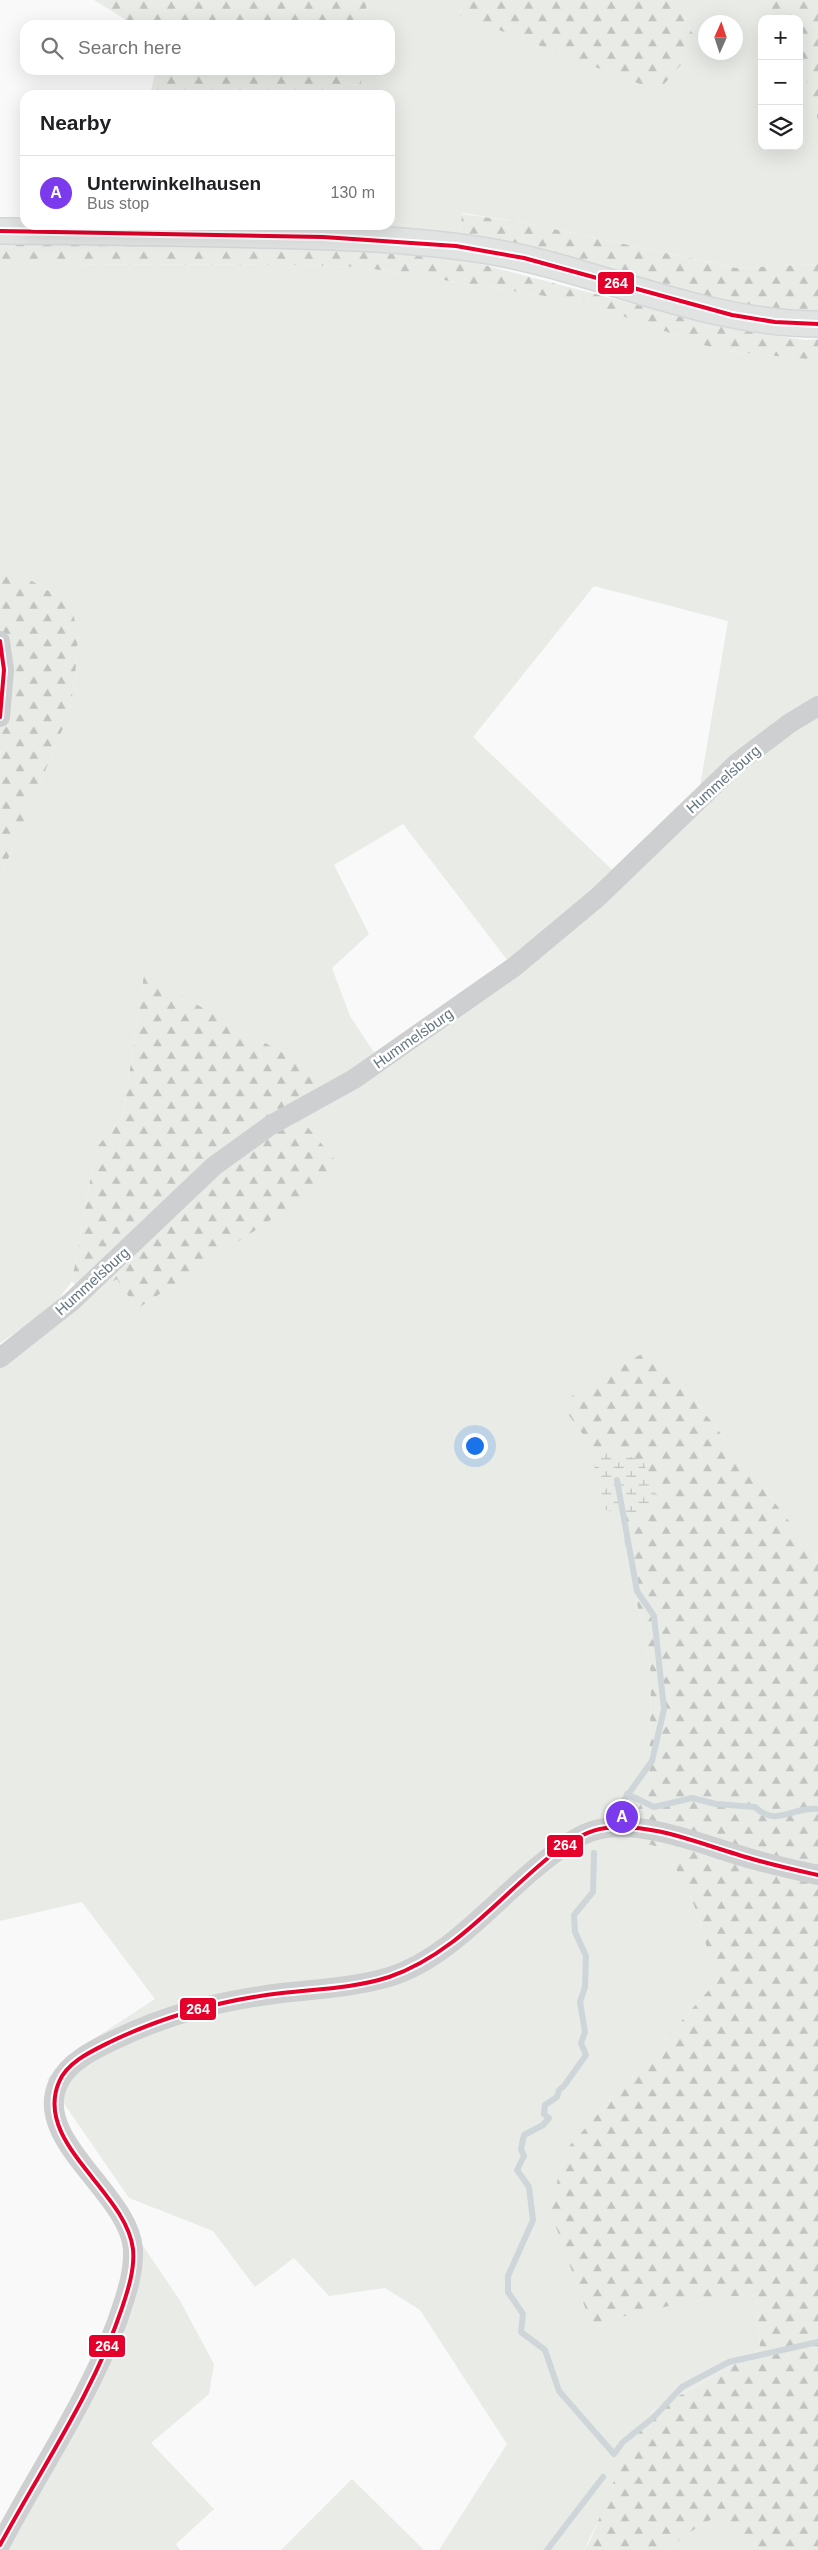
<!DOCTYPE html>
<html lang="en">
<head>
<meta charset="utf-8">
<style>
	body { margin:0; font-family:Helvetica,sans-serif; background:#f2f2f2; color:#202124 }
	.controls { position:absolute; right:15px; top:15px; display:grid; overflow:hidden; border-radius:10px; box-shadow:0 5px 20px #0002 }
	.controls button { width:45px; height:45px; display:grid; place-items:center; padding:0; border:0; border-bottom:1px solid #e0e0e0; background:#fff; color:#202124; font:25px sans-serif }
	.compass { position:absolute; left:698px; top:15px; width:45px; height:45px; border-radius:50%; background:#fff; box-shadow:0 5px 20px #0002; rotate:3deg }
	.you { position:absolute; left:474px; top:1445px; width:18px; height:18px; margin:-12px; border:4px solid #fff; border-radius:50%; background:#1a73e8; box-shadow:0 0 0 8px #1a73e833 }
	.badge { display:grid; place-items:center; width:32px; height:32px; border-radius:50%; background:#7c3aed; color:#fff; font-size:16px; font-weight:700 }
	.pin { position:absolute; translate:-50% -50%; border:2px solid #fff; box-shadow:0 1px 5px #0006 }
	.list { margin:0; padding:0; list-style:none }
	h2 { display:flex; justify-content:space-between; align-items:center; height:65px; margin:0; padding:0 20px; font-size:21px }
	h2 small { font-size:16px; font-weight:400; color:#757577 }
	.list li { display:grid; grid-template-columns:32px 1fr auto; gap:15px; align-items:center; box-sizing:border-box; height:75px; padding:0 20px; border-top:1px solid #e0e0e0 }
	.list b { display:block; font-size:19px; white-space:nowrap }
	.list p { margin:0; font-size:16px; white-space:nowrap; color:#757577 }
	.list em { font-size:16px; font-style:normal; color:#757577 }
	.icon { flex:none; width:28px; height:28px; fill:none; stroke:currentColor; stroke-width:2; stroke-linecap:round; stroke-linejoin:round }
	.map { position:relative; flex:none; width:818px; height:2550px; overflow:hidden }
	.search { position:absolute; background:#fff; box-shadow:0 5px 20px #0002; left:20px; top:20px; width:375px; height:55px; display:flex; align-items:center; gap:12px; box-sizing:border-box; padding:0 18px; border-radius:15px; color:#757577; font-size:19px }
	.panel { position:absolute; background:#fff; box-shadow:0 5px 20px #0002; left:20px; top:90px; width:375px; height:140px; border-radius:15px }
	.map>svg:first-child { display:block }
	.green { fill:#e8ebe6; fill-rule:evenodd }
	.forest { fill:url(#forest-firs) }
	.wetland { fill:url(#wetland-marsh) }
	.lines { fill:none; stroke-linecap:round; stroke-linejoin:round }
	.stream { stroke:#ced6d9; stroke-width:6 }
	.major-casing { stroke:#d5d6d7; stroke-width:28 }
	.minor { stroke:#cecfd0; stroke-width:20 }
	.major { stroke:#e1e2e2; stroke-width:25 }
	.bus-1-casing { stroke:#fff; stroke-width:8 }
	.bus-1 { stroke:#e4002b; stroke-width:4 }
	.labels { text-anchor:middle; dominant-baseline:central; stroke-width:5; stroke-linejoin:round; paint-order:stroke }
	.street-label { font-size:15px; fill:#657683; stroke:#fff }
	.line-badge { stroke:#fff; stroke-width:2 }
	.badge-label { font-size:14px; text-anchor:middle; font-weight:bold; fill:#fff }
</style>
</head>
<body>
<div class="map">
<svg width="818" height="2550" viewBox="0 0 818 2550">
	<defs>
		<pattern id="forest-firs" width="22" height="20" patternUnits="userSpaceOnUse" patternTransform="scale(1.25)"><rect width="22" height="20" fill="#e8ebe6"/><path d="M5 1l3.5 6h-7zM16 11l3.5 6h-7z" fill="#c0c3c0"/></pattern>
		<pattern id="wetland-marsh" width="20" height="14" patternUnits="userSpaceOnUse" patternTransform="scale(1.25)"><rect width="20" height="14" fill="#e8ebe6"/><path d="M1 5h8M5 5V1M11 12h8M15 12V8" fill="none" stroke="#c0c3c0"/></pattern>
	</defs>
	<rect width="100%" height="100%" fill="#f9f9f9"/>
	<path class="green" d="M 367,0 L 462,0 L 460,15 L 698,45 L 676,0 L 760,0 L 774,19 L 762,19 L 762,146 L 799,146 L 799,55 L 818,119 L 818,264 L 737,268 L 525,223 L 462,213 L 460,236 L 321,225 L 390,225 L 390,95 L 340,95 L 342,83 L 361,85 L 362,70 L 390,70 L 390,25 L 365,25 ZM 706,22 L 736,22 L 736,52 L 706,52 Z
		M 0,264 L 298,265 L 361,267 L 583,302 L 718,350 L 806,359 L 818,356 L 818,1558 L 653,1347 L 611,1473 L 651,1673 L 649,1790 L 623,1837 L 666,1849 L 694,1905 L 717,1981 L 563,2153 L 690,2301 L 756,2294 L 760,2349 L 652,2411 L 584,2550 L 439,2550 L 507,2444 L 420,2310 L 385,2288 L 329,2296 L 294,2258 L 255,2287 L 213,2231 L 129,2198 L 47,2079 L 92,2040 L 155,1999 L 82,1902 L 0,1921 L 0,1365 L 88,1297 L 117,1279 L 137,1309 L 343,1170 L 306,1125 L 144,975 L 123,1116 L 96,1148 L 72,1281 L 53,1307 L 0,1343 L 0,878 L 69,714 L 75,678 L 78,636 L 62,599 L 22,575 L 0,572 ZM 594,586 L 728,621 L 695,816 L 626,883 L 473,737 ZM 403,824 L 508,961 L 385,1069 L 350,1016 L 332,968 L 369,934 L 334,865 Z
		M 141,2243 L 179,2299 L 214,2364 L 209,2394 L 151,2443 L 214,2509 L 176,2544 L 180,2550 L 2,2550 L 107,2370 L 128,2318 Z
		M 352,2479 L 424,2550 L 281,2550 Z
		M 715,2517 L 750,2550 L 670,2550 L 685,2535 Z"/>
	<path class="forest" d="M 94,0 L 367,0 L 365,25 L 134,25 Z
		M 462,0 L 676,0 L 698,45 L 658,91 L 460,15 Z
		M 760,0 L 818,0 L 818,120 L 799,55 L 799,19 L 774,19 Z
		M 156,70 L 362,70 L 361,85 L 342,83 L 340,95 L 150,95 Z
		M 462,214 L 525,223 L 736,268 L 818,264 L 818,316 L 729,305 L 460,237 Z
		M 0,240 L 367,247 L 457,258 L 722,327 L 805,340 L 818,339 L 818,356 L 806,359 L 718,350 L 583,302 L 361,267 L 298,265 L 0,264 Z
		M 0,572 L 22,575 L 62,599 L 73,613 L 78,636 L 75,678 L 69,714 L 0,878 Z
		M 144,975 L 324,1076 L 306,1125 L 344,1171 L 137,1309 L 117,1279 L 88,1297 L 72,1281 L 96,1148 L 123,1116 Z
		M 653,1347 L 818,1558 L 818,2550 L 750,2550 L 715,2517 L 685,2535 L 670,2550 L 584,2550 L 591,2539 L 624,2456 L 653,2411 L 760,2349 L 756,2294 L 690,2301 L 591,2324 L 551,2213 L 563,2153 L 717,1981 L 694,1905 L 666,1849 L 622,1837 L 649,1790 L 651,1673 L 611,1473 L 560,1403 Z"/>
	<path class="wetland" d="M 605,1449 L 643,1461 L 657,1498 L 631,1517 L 606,1510 L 594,1465 Z"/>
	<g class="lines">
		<path class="stream" d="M 617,1480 L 637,1591 L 654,1616 L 664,1709 L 652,1761 L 619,1807
			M 627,1794 L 654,1807 L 692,1798 L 716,1804 L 755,1807 C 777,1828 793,1806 818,1809
			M 594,1853 L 593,1892 L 574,1915 L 575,1932 L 586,1956 L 585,1987 L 580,2002 L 585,2032 L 581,2043 L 586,2055 L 564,2086 L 559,2090 L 557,2097 L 545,2105 L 544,2114 L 549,2118 L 543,2125 L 524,2135 L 521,2149 L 524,2156 L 517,2170 L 529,2187 L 533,2220 L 508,2276 L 508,2292 L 523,2314 L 521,2332 L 545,2350 L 559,2391 L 614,2454 L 623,2442 L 654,2417 L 682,2387 L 729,2362 L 818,2342
			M 547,2550 L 603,2477"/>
		<g class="major-casing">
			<path id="major" d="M 0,231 C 90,231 180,233 270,235 C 341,237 412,239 482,250 C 595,268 702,324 818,324"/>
		</g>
		<path class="minor" d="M 0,641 L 4,670 L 0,717
			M 0,1358 L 71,1302 L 214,1166 L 271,1125 L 354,1079 L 514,967 L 598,897 L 737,763 L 790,723 L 818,706
			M 0,2545 C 39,2471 87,2401 117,2322 C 125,2298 134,2275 133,2249 C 129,2193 30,2139 59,2082 C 69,2062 93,2050 112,2041 C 170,2013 219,2001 282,1993 C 318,1989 355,1987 389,1977 C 452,1958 500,1893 552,1855 C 569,1842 584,1831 606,1828 C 652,1822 708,1847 752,1859 C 773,1865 796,1870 818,1875"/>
		<use href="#major" class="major"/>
		<g class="bus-1-casing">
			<path id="bus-1" d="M 0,231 L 323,237 L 456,246 L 524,258 L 732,315 L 775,322 L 818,324
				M 0,641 L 4,670 L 0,717
				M 0,2545 C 42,2467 94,2392 122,2308 C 128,2290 135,2269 133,2249 C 126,2191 33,2143 59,2082 C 67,2062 92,2051 110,2042 C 164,2016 222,2000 282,1993 C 317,1989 355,1988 389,1977 C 457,1954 503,1892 558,1850 C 573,1840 588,1830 606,1828 C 651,1823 695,1842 736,1854 C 763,1863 791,1869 818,1875"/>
		</g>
		<use href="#bus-1" class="bus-1"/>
	</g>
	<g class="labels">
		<g class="street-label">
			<text transform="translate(723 779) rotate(-42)">Hummelsburg</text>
			<text transform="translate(413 1038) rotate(-35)">Hummelsburg</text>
			<text transform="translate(92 1281) rotate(-42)">Hummelsburg</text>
		</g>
	</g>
	<g class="line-badge">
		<rect x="597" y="271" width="38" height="24" rx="5" fill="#e4002b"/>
		<rect x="546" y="1834" width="38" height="24" rx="5" fill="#e4002b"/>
		<rect x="179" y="1997" width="38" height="24" rx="5" fill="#e4002b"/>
		<rect x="88" y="2334" width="38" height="24" rx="5" fill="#e4002b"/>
	</g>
	<g class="badge-label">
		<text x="616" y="288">264</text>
		<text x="565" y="1850">264</text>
		<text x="198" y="2014">264</text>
		<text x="107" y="2351">264</text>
	</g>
</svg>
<div class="controls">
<button>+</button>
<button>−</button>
<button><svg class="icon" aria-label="layers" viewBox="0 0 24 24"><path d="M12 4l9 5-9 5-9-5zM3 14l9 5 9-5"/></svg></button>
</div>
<svg class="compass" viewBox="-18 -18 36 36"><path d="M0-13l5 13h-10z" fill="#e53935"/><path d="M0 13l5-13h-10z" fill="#757577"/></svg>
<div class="you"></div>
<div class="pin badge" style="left:622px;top:1817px">A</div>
<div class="search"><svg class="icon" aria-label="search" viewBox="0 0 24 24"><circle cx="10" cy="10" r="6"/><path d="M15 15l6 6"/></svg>Search here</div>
<section class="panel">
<h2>Nearby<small></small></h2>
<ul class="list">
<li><span class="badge">A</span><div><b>Unterwinkelhausen</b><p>Bus stop</p></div><em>130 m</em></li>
</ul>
</section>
</div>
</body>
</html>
